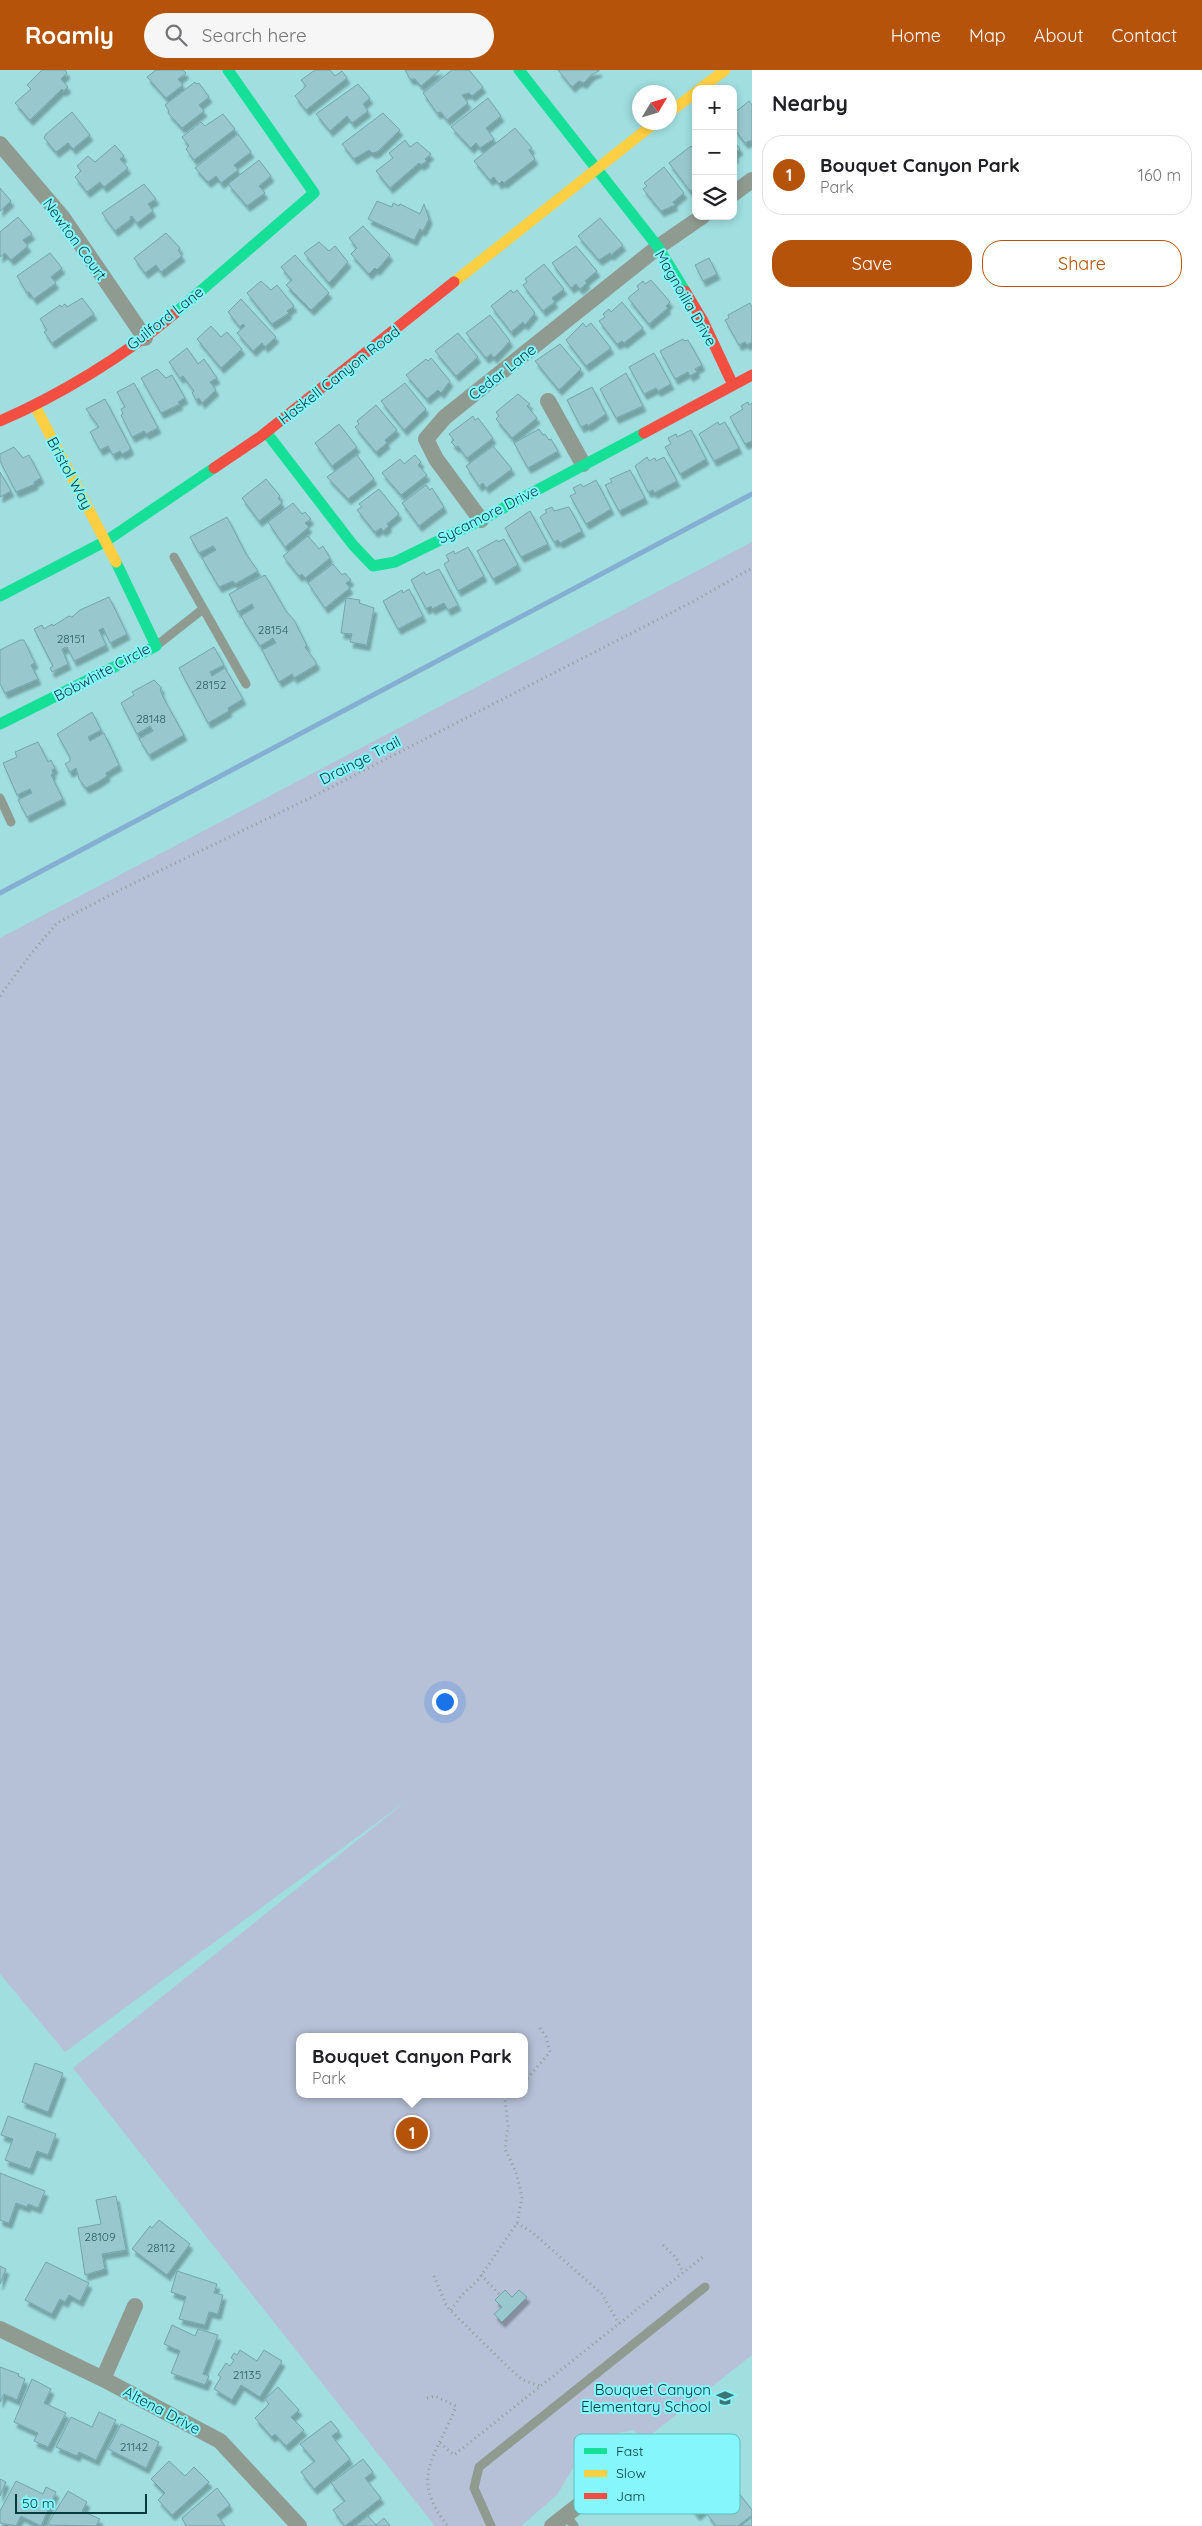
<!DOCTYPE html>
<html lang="en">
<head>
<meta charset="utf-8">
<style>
	body { margin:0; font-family:Quicksand,sans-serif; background:#f6f6f6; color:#202124 }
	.controls { position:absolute; right:15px; top:15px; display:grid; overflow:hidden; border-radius:10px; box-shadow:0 2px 8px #0003 }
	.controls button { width:45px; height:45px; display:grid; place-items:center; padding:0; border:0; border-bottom:1px solid #e0e0e0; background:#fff; color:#202124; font:25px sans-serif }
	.compass { position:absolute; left:632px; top:15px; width:45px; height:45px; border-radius:50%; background:#fff; box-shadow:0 2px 8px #0003; rotate:52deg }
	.scale { position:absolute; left:15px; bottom:12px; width:132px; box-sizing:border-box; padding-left:5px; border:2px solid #063c3e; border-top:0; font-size:14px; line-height:18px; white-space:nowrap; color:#063c3e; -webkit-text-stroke:4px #85f6fb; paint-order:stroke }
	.you { position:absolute; left:444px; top:1631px; width:18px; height:18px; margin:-12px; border:4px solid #fff; border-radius:50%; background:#1a73e8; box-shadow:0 0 0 8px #1a73e833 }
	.badge { display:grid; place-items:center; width:32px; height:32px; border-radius:50%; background:#b45309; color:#fff; font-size:16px; font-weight:700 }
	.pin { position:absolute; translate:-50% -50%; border:2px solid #fff; box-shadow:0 1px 5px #0006 }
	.popup { position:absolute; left:296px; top:1963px; width:232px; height:65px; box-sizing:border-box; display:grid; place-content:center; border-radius:10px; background:#fff; filter:drop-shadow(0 1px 4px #0005); font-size:16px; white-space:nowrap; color:#757577 }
	.popup b { font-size:19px; color:#202124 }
	.popup::after { content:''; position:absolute; left:50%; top:100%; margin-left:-10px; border:10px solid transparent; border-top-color:#fff }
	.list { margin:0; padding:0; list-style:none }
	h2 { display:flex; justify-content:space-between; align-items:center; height:65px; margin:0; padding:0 20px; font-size:21px }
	h2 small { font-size:16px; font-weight:400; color:#757577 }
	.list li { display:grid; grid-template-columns:32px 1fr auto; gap:15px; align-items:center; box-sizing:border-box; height:80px; margin:0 10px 10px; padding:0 10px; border:1px solid #e0e0e0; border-radius:20px }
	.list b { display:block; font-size:19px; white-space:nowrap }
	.list p { margin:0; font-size:16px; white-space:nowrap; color:#757577 }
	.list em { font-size:16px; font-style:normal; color:#757577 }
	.actions { display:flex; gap:10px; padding:15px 20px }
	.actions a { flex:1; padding:11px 0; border:1px solid #b45309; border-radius:20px; text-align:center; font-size:18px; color:#b45309 }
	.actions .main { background:#b45309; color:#fff }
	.icon { flex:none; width:28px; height:28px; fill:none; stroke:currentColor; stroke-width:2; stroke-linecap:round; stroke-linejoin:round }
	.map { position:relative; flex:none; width:752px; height:2456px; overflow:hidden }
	header { display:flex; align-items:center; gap:30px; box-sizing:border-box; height:70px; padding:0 25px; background:#b45309; color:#fff }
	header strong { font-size:24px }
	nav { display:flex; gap:28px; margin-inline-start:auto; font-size:18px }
	.search { width:350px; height:45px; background:#f6f6f6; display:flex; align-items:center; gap:12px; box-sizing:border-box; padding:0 18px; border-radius:28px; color:#757577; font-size:19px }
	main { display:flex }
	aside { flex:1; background:#fff }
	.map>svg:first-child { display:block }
	.green { fill:#b6c0d7; fill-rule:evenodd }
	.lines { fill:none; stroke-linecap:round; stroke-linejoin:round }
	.stream { stroke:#85aed3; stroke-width:5 }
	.building { fill:#98c8ce; stroke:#73a5ac; filter:url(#shadow) }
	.path { stroke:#8aa19b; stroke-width:3; stroke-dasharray:1 4; stroke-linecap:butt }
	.lane { stroke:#8f9a90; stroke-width:9 }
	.street { stroke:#8f9a90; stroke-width:16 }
	.fast { stroke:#16e098; stroke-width:11 }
	.slow { stroke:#ffcf43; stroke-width:11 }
	.jam { stroke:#f24e42; stroke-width:11 }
	.labels { text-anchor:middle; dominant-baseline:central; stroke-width:4; stroke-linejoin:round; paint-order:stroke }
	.number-label { font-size:12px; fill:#2c6064 }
	.street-label { font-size:15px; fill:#063c3e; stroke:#85f6fb }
	.poi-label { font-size:15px; fill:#063c3e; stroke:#85f6fb; text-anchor:end }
	.key { fill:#85f6fb; stroke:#5fbec2; stroke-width:1 }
	.key-label { font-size:14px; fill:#063c3e }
</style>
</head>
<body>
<header>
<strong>Roamly</strong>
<div class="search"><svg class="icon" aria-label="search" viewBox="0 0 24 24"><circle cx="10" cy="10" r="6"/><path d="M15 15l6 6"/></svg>Search here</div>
<nav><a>Home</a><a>Map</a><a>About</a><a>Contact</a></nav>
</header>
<main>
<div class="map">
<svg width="752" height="2456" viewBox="0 0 752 2456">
	<defs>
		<filter id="shadow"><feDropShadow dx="3" dy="5.5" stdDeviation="1" flood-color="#0004"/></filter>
	</defs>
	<rect width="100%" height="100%" fill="#a0dee0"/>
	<path class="green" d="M 752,472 L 752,2285 L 643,2371 L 633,2360 L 601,2367 L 583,2381 L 557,2425 L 521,2456 L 435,2456 L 73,1998 L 409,1729 L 65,1982 L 0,1904 L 0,868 ZM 300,1967 L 524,1967 L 524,2024 L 300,2024 Z"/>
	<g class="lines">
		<path class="stream" d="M 0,823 L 752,424"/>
	</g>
	<path class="building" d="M 42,0 L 65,0 L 67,3 L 61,9 L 68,17 L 63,21 L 62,19 L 30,50 L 15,33 L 31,19 L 27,15 Z
		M 156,0 L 183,0 L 186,3 L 178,9 L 183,15 L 166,28 L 147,7 Z
		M 315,0 L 330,0 L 335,6 L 342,1 L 347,8 L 306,40 L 295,26 L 306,16 L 301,10 Z
		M 405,0 L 440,0 L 421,16 L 415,9 L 410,9 Z
		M 452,0 L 469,0 L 483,17 L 472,26 L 469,23 L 462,25 L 468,33 L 447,50 L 441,42 L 437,43 L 423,23 Z
		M 558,0 L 599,0 L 599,1 L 591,5 L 584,13 L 579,11 L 572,17 Z
		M 195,12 L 196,14 L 199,13 L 209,27 L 199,35 L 204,41 L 182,58 L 168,43 L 169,41 L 165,35 Z
		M 358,14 L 370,28 L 363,34 L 368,41 L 352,53 L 347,46 L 330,61 L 316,44 Z
		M 488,28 L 501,46 L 486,58 L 494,69 L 480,78 L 476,73 L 471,78 L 451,57 Z
		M 749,31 L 752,35 L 752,70 L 745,73 L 733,57 L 733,44 Z
		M 72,42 L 90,65 L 73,79 L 68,73 L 56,82 L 44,68 L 46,64 Z
		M 383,43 L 400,60 L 377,82 L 372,83 L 369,80 L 354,89 L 342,74 Z
		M 223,44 L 235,59 L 194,90 L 186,79 L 189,76 L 182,67 L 201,52 L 205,56 Z
		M 515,58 L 532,78 L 529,80 L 535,89 L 504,113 L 502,111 L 499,114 L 494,107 L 490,110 L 474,91 Z
		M 238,64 L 251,82 L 234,95 L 238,100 L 221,113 L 216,106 L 208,112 L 195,98 Z
		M 405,70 L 410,77 L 417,72 L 431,84 L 425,89 L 427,91 L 421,95 L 419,93 L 390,118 L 376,101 L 393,88 L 389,83 Z
		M 733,70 L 740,79 L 734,84 L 736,86 L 733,89 Z
		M 115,75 L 124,86 L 120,89 L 128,98 L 104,117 L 100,112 L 87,122 L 75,107 L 81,101 L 77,96 L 88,86 L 95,92 Z
		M 691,76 L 696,81 L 696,117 L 690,121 L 669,93 Z
		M 259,90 L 271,106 L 259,116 L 265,123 L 247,136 L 228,114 Z
		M 664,97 L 684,123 L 673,132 L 675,135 L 661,141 L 643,119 L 647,116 L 644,113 Z
		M 144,114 L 156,129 L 148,134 L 153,141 L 137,153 L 132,146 L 130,147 L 131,149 L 115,161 L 102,143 Z
		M 0,118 L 11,131 L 0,141 Z
		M 377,131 L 392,137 L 393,133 L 399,136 L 400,134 L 420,144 L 424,134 L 429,149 L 423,161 L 420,159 L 414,170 L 368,149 Z
		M 18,147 L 32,164 L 23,170 L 28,176 L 11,190 L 5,183 L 0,187 L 0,162 Z
		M 600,148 L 623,175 L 611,185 L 610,183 L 599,190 L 578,166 Z
		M 363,156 L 390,185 L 377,200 L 375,198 L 369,204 L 351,184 L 357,178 L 349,168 Z
		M 166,163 L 180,178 L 178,180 L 182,186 L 161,202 L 156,195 L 145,203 L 134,188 Z
		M 319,172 L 329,181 L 335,176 L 348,192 L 329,213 L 304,183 Z
		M 576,176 L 597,201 L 585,211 L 587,213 L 580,219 L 576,214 L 571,218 L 552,193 Z
		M 50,183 L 62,198 L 51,207 L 56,213 L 34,229 L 29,222 L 27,223 L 17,206 Z
		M 295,185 L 329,223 L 311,240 L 286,215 L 292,210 L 281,197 Z
		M 709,188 L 717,204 L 703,211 L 695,195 Z
		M 544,194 L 564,219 L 552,228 L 555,232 L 543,241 L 523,215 L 527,212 L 525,209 Z
		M 651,210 L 670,232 L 666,236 L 668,238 L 649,254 L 628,228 L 639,219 L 637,216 L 643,211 L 645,214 Z
		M 261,211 L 271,220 L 277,215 L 294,236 L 287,241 L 289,243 L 272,254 L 247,223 Z
		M 511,220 L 513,223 L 517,220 L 535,243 L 525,255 L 523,252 L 511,262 L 491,236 Z
		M 82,228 L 94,244 L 52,273 L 44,262 L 47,260 L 40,249 L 60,235 L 61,237 L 65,234 L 67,237 Z
		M 241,229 L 276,267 L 265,277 L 262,273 L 253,281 L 237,263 L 245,256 L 243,254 L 240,257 L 228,242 Z
		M 622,232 L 643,258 L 624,273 L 622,271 L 617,274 L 599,251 L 605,247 L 603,244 L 609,239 L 611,242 Z
		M 750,233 L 752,237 L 752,272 L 747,275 L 745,272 L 739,275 L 725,250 L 729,248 L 728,245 Z
		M 490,245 L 510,271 L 494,288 L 491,284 L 486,288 L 466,263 Z
		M 583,253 L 586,257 L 591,253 L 611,278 L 586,296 L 566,270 Z
		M 211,256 L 221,267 L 227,262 L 242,279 L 221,298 L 197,269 Z
		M 458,263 L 478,287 L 456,306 L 435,281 Z
		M 683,269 L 684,271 L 688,270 L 702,295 L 695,299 L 697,302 L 690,306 L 688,302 L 675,309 L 660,281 Z
		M 560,274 L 581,299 L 559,320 L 535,291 Z
		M 187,278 L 198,294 L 204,289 L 217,308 L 210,312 L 216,320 L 202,333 L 199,328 L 196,330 L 192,323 L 194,321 L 183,306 L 180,308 L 169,292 Z
		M 654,283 L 671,314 L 658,321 L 656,318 L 644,324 L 629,297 Z
		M 431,288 L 450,311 L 441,323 L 438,320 L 427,329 L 406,305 L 426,289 L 428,291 Z
		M 157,299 L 166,308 L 172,305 L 185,328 L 178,332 L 180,334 L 161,343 L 141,308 Z
		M 626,303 L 643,336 L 616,348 L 600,319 Z
		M 134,313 L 158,358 L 146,364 L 144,361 L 132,367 L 121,345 L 123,344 L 121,339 L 125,337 L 117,322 Z
		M 405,313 L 426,339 L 404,360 L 381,331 Z
		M 592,317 L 606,344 L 588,356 L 587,354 L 581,357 L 567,330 Z
		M 518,324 L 530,334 L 527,336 L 537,348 L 512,368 L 496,349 L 499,346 L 496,342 Z
		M 105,329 L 130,377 L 130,380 L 122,384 L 120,381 L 113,385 L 108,376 L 100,380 L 90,362 L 99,357 L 86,339 Z
		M 748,332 L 749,335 L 752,333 L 752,371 L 745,374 L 730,347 L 743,339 L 741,336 Z
		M 376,335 L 397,360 L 385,370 L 387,373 L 376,382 L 355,357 L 359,354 L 357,351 Z
		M 473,346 L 475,350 L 478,348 L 493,368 L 467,388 L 458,376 L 456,377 L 451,372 L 454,370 L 449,364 Z
		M 718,352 L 719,355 L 725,352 L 739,378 L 714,391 L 699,364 Z
		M 339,354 L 357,377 L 332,396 L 315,373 Z
		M 539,359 L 543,365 L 545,364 L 549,370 L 551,369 L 558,381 L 528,398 L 514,373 Z
		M 691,360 L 706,389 L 680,404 L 665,377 L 671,374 L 668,368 L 676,364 L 677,367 Z
		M 493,376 L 512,399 L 486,418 L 483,413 L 479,416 L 466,396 Z
		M 14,377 L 23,388 L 29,385 L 41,408 L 34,412 L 35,414 L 16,422 L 0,391 L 0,384 Z
		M 357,385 L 374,409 L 348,429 L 327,407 Z
		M 415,385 L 421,392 L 418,395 L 427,405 L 401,425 L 382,403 L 400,389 L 404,394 Z
		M 647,387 L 649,391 L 655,388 L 656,391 L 664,387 L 677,411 L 654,423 L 653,420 L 648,422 L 635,396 Z
		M 630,400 L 645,428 L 619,441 L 605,415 L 612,412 L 610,409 Z
		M 0,402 L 11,421 L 0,427 Z
		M 266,409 L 280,426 L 278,428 L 282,433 L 259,451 L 242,428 Z
		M 596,410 L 611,439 L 586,454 L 570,426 L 576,423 L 573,418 L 581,414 L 583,417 Z
		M 426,415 L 430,420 L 432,418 L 444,437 L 419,456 L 402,433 Z
		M 379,419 L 399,444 L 387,454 L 389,456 L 383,461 L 381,458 L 375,462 L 357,440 L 362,437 L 359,434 Z
		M 293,433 L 302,444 L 305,442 L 311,449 L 305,453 L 309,457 L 285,477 L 268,452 Z
		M 552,437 L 554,441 L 569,437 L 582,461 L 560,473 L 558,470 L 554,472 L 540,447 L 547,442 L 545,440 Z
		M 530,441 L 548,474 L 521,487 L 505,458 Z
		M 227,447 L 246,484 L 258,501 L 235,514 L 233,511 L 219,517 L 202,488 L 216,480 L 213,476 L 199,483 L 190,467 Z
		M 308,466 L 319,479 L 323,476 L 330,488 L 305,508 L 302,504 L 299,506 L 283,486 Z
		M 504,469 L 518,495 L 493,509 L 477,481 L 497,470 L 498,472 Z
		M 468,477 L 484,506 L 458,521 L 444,494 L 449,491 L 446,485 L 454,481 L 455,484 Z
		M 333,494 L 342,505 L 345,503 L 351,510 L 346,513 L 350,518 L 325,538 L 308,513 Z
		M 439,499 L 458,535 L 448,540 L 444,533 L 432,539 L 431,536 L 426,539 L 411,510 L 424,502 L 426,505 Z
		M 265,505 L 286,541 L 294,550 L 307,576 L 305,577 L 316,592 L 316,595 L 294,608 L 292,604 L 279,612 L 262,580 L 276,573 L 273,568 L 260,576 L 241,546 L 254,538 L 252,534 L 238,542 L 229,524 Z
		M 409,519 L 423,546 L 398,559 L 383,531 L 402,520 L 403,523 Z
		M 109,527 L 127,564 L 110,573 L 103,558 L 99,560 L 106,575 L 74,591 L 67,577 L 62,579 L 68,594 L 52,602 L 50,598 L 53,596 L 34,559 L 42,555 L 44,559 L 52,554 L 53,556 L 69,546 L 72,547 L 80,540 Z
		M 346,528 L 360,530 L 359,533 L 374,538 L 367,575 L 350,572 L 352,564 L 341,563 Z
		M 20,570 L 24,570 L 30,583 L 35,593 L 31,595 L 38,609 L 5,623 L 0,614 L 0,580 Z
		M 214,577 L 224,595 L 210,602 L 212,606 L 225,598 L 243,629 L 228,638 L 229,641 L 208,653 L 179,598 Z
		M 154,610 L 162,618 L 160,619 L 164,629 L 184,665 L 149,685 L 139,669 L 153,661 L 150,656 L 137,664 L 121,633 L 134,625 L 132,622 Z
		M 92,642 L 101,660 L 88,667 L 90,671 L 104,663 L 119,695 L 106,703 L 107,706 L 98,712 L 86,718 L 79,709 L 76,698 L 70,702 L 65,694 L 70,691 L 70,687 L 57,664 Z
		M 38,672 L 48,692 L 51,690 L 55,698 L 52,700 L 53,704 L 51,705 L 63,729 L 27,747 L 18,730 L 32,723 L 30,719 L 17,725 L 3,693 L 17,687 L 15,682 Z
		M 35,1993 L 63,2003 L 48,2042 L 22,2032 Z
		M 8,2046 L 56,2064 L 48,2085 L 37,2081 L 30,2099 L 5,2090 L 13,2069 L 1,2065 Z
		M 0,2103 L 45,2121 L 38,2138 L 28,2134 L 27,2137 L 16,2133 L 9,2153 L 0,2150 Z
		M 116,2126 L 126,2180 L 102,2184 L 105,2199 L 85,2205 L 78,2158 L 101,2154 L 96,2130 Z
		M 159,2150 L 190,2174 L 167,2205 L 132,2179 L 150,2156 L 152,2158 Z
		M 46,2192 L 89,2213 L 80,2231 L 69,2225 L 65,2232 L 60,2229 L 52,2244 L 25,2230 Z
		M 0,2196 L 6,2199 L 0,2214 Z
		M 177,2201 L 217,2214 L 214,2223 L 223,2225 L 218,2244 L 209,2242 L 205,2255 L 179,2249 L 186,2227 L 171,2222 Z
		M 505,2220 L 512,2227 L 519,2220 L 527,2227 L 502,2252 L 494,2244 L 502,2237 L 495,2230 Z
		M 172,2255 L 195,2266 L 198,2259 L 218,2265 L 203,2304 L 209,2306 L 205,2315 L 171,2303 L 180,2281 L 164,2274 Z
		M 240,2280 L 257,2291 L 264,2280 L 282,2291 L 260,2327 L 241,2315 L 232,2330 L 214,2319 L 221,2307 L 218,2305 L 226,2293 L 230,2296 L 234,2290 L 231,2288 L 234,2283 L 237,2285 Z
		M 0,2297 L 19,2304 L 18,2306 L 25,2309 L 17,2330 L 4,2324 L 0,2332 Z
		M 32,2309 L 51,2319 L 44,2333 L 66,2343 L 48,2377 L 34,2371 L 38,2363 L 14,2352 Z
		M 278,2317 L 299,2340 L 291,2347 L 304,2360 L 286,2376 L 275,2364 L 272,2367 L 255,2348 L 269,2334 L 265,2329 Z
		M 99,2342 L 116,2350 L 96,2390 L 79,2382 L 77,2386 L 56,2377 L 71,2347 L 92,2357 Z
		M 331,2351 L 339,2361 L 332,2366 L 350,2389 L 314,2419 L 301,2402 L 315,2391 L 300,2374 Z
		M 121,2354 L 159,2372 L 146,2398 L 108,2379 Z
		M 363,2389 L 373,2402 L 365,2408 L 381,2428 L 345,2456 L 333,2440 L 345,2431 L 331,2413 Z
		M 169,2391 L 185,2406 L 194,2397 L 209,2412 L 172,2445 L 158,2430 L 165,2423 L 151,2409 Z
		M 692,2398 L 699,2407 L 709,2399 L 727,2421 L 697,2445 L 679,2423 L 693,2412 L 686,2403 Z
		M 0,2409 L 6,2412 L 0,2426 Z
		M 16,2411 L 43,2424 L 46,2417 L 56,2422 L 41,2456 L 21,2446 L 16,2456 L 0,2453 L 0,2441 Z
		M 217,2418 L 230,2435 L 217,2445 L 225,2456 L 186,2456 L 182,2448 Z
		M 68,2421 L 87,2432 L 82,2441 L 100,2449 L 96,2456 L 47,2455 Z
		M 737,2421 L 752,2440 L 752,2445 L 738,2456 L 716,2456 L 707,2444 Z
		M 368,2446 L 376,2455 L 384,2448 L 390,2456 L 355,2456 Z
		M 752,2447 L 752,2456 L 741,2456 Z"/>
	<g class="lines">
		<path class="path" d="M 0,926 L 30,885 L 57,853 L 120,820 L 314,726 L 694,531 L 752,498
			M 524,2012 L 550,1982 L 546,1967 L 538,1955
			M 517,2153 L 532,2162 L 602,2224 L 619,2254
			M 663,2175 L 676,2188 L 683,2203
			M 481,2205 L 500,2225
			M 434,2206 L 447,2237 L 510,2299 L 523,2310 L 540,2316
			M 451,2240 L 461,2226 L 479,2209 L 517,2153 L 522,2127 L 516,2102 L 505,2079 L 508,2056 L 505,2030 L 511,2024
			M 427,2328 L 435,2326 L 456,2336 C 438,2385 407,2406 448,2456
			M 440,2373 L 454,2385 L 704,2186"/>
		<path class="lane" d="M 174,487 L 246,614
			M 156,576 L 203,539
			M 0,728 L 11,752
			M 566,2445 L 574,2456
			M 491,2456 L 474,2418 L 479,2397 L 705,2217"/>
		<path class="street" d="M 0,74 L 63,148 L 145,268
			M 733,124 L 752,110
			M 548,331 L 583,394
			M 481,450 L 436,389 L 426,369 L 445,347 L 658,177 L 703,146
			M 0,2259 L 103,2309 L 220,2371 L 299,2456
			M 103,2309 L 135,2236
			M 552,2456 L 611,2410"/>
		<path class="fast" d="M 519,0 L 658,177 L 685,221
			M 174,244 L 314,123 L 228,0
			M 266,362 L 353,475 L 373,496 L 395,492 L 481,450 L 644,363
			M 0,526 L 106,471 L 214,398
			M 0,654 L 156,576 L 116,492"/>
		<path class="slow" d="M 700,19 L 725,0
			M 670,42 L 696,22
			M 454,212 L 656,52
			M 35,336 L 116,492"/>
		<path class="jam" d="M 685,221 L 703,251 L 733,315
			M 0,351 C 60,325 124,286 174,244
			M 644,363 L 752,305
			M 214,398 L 260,367 L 454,212"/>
	</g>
	<defs>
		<g id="school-bare" transform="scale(1.35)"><path d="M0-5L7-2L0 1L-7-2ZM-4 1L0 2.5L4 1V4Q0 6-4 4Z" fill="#3c7577" stroke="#85f6fb" stroke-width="2.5" paint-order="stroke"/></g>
	</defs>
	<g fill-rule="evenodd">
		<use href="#school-bare" x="725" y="2328"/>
	</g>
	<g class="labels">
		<g class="number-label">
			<text x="273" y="559">28154</text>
			<text x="71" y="568">28151</text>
			<text x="211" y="614">28152</text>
			<text x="151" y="648">28148</text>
			<text x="100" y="2166">28109</text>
			<text x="161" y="2177">28112</text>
			<text x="247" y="2304">21135</text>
			<text x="134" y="2376">21142</text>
		</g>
		<g class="street-label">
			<text transform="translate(75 169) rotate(54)">Newton Court</text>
			<text transform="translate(686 228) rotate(60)">Magnoilia Drive</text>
			<text transform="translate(165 248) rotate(-38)">Guilford Lane</text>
			<text transform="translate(502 302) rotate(-38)">Cedar Lane</text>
			<text transform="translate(339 305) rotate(-38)">Haskell Canyon Road</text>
			<text transform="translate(70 403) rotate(62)">Bristol Way</text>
			<text transform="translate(488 444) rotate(-27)">Sycamore Drive</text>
			<text transform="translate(102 602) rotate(-28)">Bobwhite Circle</text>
			<text transform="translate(360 690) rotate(-27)">Drainge Trail</text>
			<text transform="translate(162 2340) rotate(28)">Altena Drive</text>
		</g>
		<g class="poi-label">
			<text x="711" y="2319">Bouquet Canyon<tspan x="711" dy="17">Elementary School</tspan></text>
		</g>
	</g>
	<rect x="574" y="2364" width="166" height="80" rx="8" class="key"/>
	<rect x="584" y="2378" width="23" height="6" fill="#16e098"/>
	<rect x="584" y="2400" width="23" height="7" fill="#ffcf43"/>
	<rect x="584" y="2423" width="23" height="6" fill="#f24e42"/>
	<g class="key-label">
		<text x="616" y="2386">Fast</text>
		<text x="616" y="2408">Slow</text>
		<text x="616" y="2431">Jam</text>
	</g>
</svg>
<div class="controls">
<button>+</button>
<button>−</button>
<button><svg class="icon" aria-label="layers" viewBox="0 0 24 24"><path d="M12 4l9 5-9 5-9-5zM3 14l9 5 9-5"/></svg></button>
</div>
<svg class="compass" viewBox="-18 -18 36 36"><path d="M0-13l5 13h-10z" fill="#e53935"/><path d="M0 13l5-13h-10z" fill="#757577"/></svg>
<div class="scale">50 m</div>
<div class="you"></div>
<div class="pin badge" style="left:412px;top:2063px">1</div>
<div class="popup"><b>Bouquet Canyon Park</b>Park</div>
</div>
<aside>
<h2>Nearby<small></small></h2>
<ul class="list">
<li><span class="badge">1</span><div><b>Bouquet Canyon Park</b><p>Park</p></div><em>160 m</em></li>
</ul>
<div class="actions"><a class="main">Save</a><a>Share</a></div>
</aside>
</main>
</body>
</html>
